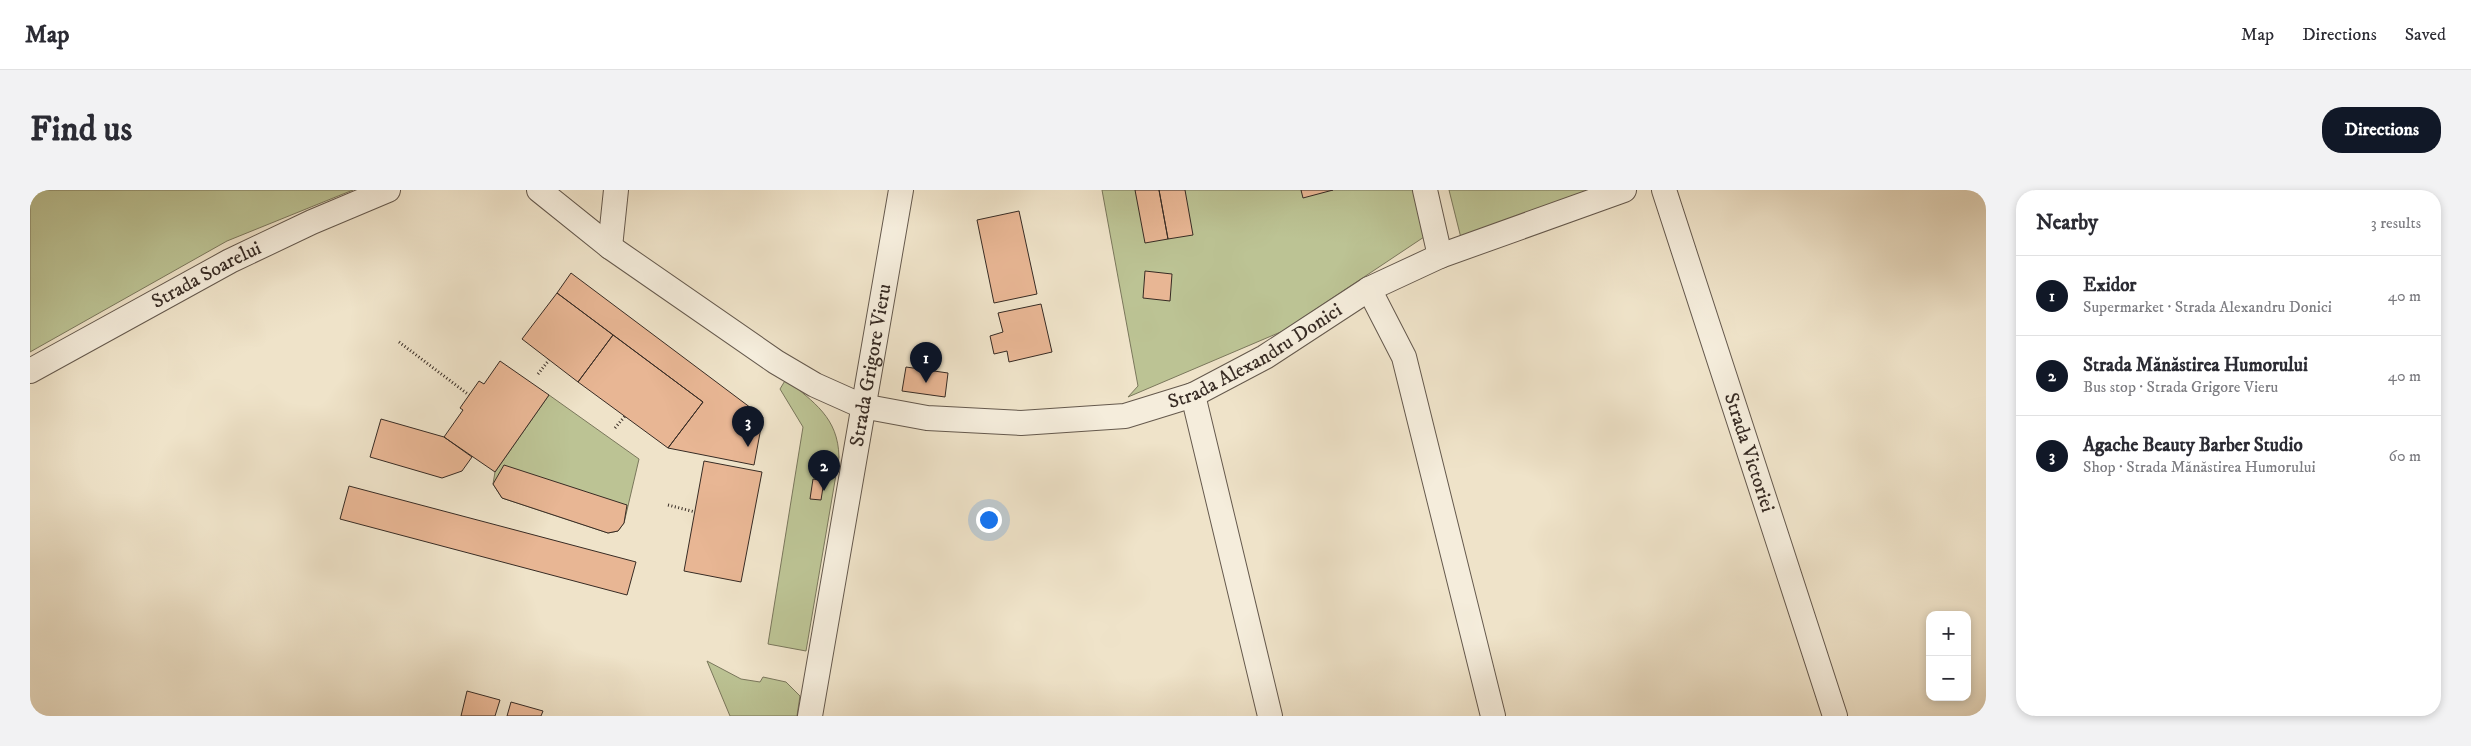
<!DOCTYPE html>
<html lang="en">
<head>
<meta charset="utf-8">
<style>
	body { margin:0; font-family:"IM FELL DW Pica",serif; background:#f2f2f3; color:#2b2b33 }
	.controls { position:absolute; right:15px; bottom:15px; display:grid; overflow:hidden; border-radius:10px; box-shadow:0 2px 8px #0003 }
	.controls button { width:45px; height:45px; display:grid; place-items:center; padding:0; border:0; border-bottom:1px solid #e1e1e2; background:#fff; color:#2b2b33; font:25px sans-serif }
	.you { position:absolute; left:958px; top:329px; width:18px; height:18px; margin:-12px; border:4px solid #fff; border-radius:50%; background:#1a73e8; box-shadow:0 0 0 8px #1a73e833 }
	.badge { display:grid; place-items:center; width:32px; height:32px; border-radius:50%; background:#111827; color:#fff; font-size:16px; font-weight:700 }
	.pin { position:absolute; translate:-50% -41px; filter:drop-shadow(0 1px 2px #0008) }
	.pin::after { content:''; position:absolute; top:26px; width:18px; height:15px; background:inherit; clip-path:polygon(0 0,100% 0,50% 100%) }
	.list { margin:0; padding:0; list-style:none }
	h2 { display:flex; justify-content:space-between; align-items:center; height:65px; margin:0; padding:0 20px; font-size:21px }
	h2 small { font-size:16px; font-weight:400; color:#7c7c81 }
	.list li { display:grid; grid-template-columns:32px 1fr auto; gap:15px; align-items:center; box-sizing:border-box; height:80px; padding:0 20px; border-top:1px solid #e1e1e2 }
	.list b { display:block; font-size:19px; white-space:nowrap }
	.list p { margin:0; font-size:16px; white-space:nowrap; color:#7c7c81 }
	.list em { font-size:16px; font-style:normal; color:#7c7c81 }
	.map { position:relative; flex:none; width:1956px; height:526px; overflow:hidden; border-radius:20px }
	header { display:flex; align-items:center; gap:30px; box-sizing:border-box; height:70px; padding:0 25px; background:#fff; border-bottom:1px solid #e1e1e2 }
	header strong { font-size:24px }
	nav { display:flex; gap:28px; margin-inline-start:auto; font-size:18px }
	.intro { display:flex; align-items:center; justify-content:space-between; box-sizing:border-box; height:120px; padding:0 30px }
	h1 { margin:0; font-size:35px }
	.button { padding:12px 22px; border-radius:20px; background:#111827; color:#fff; font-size:18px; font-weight:700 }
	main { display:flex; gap:30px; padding:0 30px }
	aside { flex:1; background:#fff; border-radius:20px; box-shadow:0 2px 8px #0003 }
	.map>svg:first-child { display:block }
	.green { fill:#bcc394; stroke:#7a775c }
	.building { fill:#e8b694; stroke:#372b24 }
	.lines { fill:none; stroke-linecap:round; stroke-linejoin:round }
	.minor-casing { stroke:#65594d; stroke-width:26 }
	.path { stroke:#372b24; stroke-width:3; stroke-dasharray:1 2.5; stroke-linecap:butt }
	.minor { stroke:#f5eddc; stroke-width:24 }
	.labels { text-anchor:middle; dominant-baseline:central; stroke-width:4; stroke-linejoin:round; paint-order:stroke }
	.street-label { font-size:20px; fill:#372b24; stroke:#f5eddc }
</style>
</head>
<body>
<header>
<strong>Map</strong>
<nav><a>Map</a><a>Directions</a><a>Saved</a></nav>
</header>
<div class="intro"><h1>Find us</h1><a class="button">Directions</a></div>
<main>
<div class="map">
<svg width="1956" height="526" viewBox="0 0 1956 526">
	<rect width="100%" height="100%" fill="#efe3c9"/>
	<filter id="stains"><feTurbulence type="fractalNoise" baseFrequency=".004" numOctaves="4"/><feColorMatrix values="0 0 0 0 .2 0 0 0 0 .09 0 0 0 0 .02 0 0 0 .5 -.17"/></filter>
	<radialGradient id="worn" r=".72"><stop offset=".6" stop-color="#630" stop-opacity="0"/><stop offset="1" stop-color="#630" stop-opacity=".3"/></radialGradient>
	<path class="green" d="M 0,0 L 323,0 L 197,51 L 0,162 Z
		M 1072,0 L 1383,0 L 1394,47 L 1253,141 L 1098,207 L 1108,196 Z
		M 1419,0 L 1564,0 L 1431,48 Z
		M 756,189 C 784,213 808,227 809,267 L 776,461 L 738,454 L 773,237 L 750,199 Z
		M 519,205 L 609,269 L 594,333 L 588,341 L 578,343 L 472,308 L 463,294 L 465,282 Z
		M 677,471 L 711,489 L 730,492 L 733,487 L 756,492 L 770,506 L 767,526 L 700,526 Z"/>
	<path class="building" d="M 1105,0 L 1129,0 L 1138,49 L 1115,53 Z
		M 1129,0 L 1155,0 L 1163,45 L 1138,49 Z
		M 1271,0 L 1303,0 L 1273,8 Z
		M 989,21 L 1007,104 L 964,113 L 947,30 Z
		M 1115,81 L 1142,84 L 1140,111 L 1113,108 Z
		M 541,83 L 733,227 L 724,275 L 638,258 L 673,212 L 527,103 Z
		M 527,103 L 583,145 L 548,192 L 492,149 Z
		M 1011,114 L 1022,162 L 979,172 L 977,161 L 964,164 L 960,146 L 973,142 L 968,123 Z
		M 583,145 L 673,212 L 638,258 L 548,192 Z
		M 470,171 L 519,205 L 465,282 L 414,247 L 433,220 L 430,218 L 449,191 L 454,194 Z
		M 876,177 L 918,183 L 915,207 L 872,201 Z
		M 351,229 L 414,247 L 442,267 L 432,281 L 412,288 L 340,267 Z
		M 674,271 L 732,282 L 711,392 L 654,381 Z
		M 474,275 L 597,315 L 594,333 L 588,341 L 578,343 L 472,308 L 463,294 Z
		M 783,289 L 794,291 L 791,310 L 780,309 Z
		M 319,296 L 606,372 L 597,405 L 310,329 Z
		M 437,501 L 470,510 L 465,526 L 431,526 Z
		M 481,512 L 513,521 L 511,526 L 477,526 Z"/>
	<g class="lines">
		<g class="minor-casing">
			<g id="minor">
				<path id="s1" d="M 509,0 L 580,57 L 746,172 L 785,195 L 832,216 L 897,228 L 991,233 L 1095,226 L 1163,205 L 1235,167 L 1339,99 L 1410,66 L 1594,0"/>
				<path d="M 1395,0 L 1410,66"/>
				<path id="s2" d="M 1634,0 L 1805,526"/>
				<path d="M 580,57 L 586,0"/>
				<path d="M 1339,99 L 1374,167 L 1463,526"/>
				<path id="s3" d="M 0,181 L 200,71 L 282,32 L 358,0"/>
				<path d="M 1163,205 L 1240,526"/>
				<path id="s4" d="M 780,526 L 871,0"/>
			</g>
		</g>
		<path class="path" d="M 369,152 L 439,205
			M 508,184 L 519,170
			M 585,238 L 595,226
			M 638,315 L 665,322"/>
		<use href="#minor" class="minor"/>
	</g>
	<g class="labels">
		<g class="street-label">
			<text stroke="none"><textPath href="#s3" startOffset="201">Strada Soarelui</textPath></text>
			<text stroke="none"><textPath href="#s1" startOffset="798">Strada Alexandru Donici</textPath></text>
			<text stroke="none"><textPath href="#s4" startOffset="356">Strada Grigore Vieru</textPath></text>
			<text stroke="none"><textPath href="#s2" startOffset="276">Strada Victoriei</textPath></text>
		</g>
	</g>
	<rect width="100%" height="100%" filter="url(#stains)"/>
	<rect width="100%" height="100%" fill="url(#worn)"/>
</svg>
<div class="controls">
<button>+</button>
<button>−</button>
</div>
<div class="you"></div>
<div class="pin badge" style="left:896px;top:193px">1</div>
<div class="pin badge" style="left:794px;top:301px">2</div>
<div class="pin badge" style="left:718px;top:257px">3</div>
</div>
<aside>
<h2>Nearby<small>3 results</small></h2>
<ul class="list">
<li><span class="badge">1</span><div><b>Exidor</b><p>Supermarket · Strada Alexandru Donici</p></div><em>40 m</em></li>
<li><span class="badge">2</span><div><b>Strada Mănăstirea Humorului</b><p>Bus stop · Strada Grigore Vieru</p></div><em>40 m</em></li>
<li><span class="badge">3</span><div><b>Agache Beauty Barber Studio</b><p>Shop · Strada Mănăstirea Humorului</p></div><em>60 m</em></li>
</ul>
</aside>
</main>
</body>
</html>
